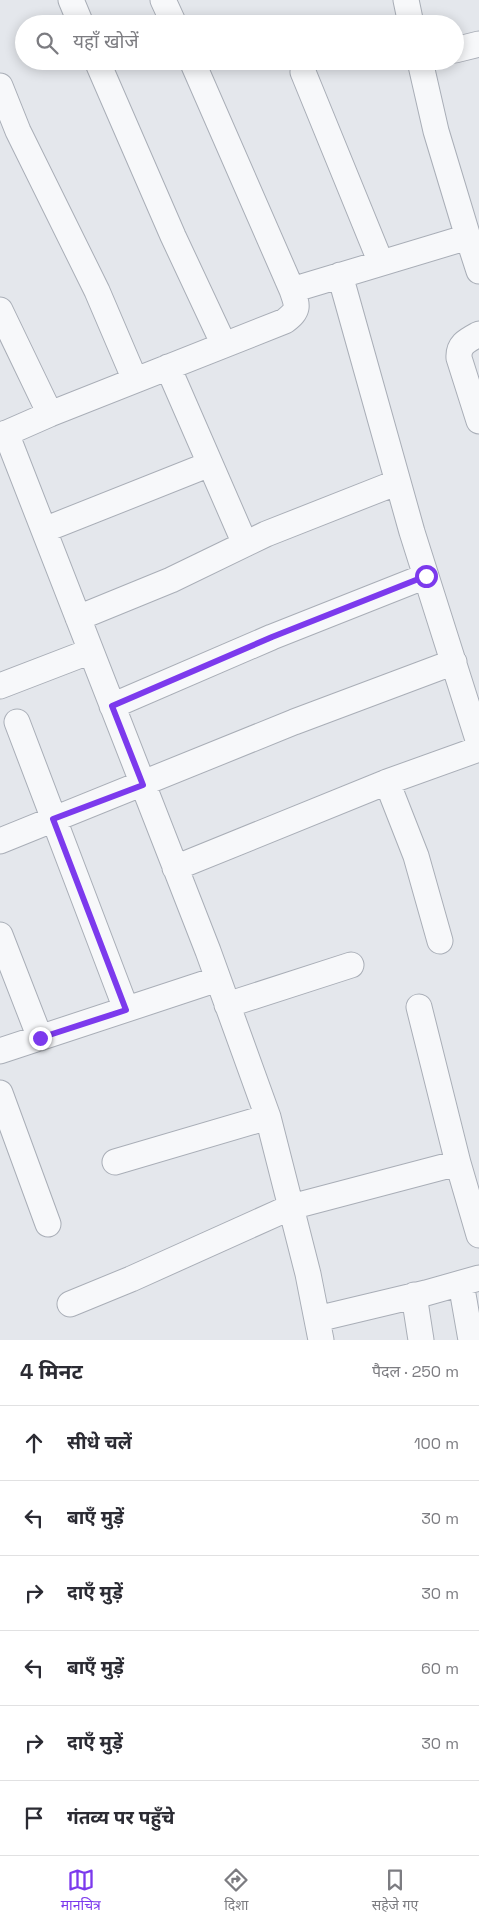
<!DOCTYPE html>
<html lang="hi">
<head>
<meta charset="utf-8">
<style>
	body { margin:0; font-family:"Space Grotesk","Noto Sans Devanagari",sans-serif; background:#f7f7f7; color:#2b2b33 }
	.stop { position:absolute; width:15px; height:15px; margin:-11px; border:4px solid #7c3aed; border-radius:50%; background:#fff }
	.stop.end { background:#7c3aed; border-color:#fff; box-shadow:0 1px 5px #0008 }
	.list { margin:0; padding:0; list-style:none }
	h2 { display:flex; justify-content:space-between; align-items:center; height:65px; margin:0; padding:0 20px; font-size:21px }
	h2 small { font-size:16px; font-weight:400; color:#7c7c81 }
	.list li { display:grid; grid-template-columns:32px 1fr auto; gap:15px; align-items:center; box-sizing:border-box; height:75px; padding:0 20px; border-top:1px solid #e1e1e2 }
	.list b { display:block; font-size:19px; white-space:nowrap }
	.list em { font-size:16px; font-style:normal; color:#7c7c81 }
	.icon { flex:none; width:28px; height:28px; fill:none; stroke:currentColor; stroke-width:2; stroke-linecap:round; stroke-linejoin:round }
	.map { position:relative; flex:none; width:479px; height:1340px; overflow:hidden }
	.search { position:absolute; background:#fff; box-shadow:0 2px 12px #0003; left:15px; right:15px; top:15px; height:55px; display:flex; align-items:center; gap:12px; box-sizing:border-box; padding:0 18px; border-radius:28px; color:#7c7c81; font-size:19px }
	.sheet { height:515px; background:#fff }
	nav { display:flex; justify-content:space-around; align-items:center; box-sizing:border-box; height:70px; border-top:1px solid #e1e1e2; background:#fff; font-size:14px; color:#7c7c81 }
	nav a { display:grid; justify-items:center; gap:2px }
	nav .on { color:#7c3aed }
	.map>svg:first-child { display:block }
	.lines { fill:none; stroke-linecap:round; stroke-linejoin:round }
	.street-casing { stroke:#a9aeb7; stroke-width:27 }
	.street { stroke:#f7f8fa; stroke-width:25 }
	.route { stroke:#7c3aed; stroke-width:6 }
</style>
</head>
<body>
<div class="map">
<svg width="479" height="1340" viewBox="0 0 479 1340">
	<rect width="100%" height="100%" fill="#e4e7ec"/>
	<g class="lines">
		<g class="street-casing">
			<path id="street" d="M 71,0 L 81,24
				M 163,0 L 174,24
				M 406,0 L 411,24
				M 455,50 L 479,44
				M 97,61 L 173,236 L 224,345
				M 192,61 L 292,290
				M 420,61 L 436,131 L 468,237
				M 303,72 L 381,263
				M 0,86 L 18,131 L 97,291 L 135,380
				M 340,275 L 412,532 L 479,743
				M 0,310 L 50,414
				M 479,334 C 468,340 458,344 459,358 L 479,421
				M 168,367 L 245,544
				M 6,433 L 208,951 L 268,1117 L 308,1274 L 321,1340
				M 0,436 L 50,414 L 285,321 C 299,310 298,307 292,290 L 468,237 L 479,271
				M 44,530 L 210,464
				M 78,618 L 171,580 L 266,534 L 398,482
				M 0,686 L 91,651
				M 112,706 L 272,637 L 426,576
				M 17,722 L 126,1009
				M 387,782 L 416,856 L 440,941
				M 0,841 L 294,722 L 454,662
				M 175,868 L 387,782 L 479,749
				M 0,935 L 40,1038
				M 227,1005 L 351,965
				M 419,1007 L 458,1163 L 479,1235
				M 0,1051 L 218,979
				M 0,1093 L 48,1224
				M 115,1162 L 268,1117
				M 461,1283 L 471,1340
				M 414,1295 L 421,1340
				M 70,1304 L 131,1279 L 291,1207 L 458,1163
				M 317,1319 L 426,1293 L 479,1278"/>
		</g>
		<use href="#street" class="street"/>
	</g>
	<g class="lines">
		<path class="route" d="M 40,1038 L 126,1010 L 53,819 L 143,785 L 112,706 L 272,637 L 426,576"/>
	</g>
</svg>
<div class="stop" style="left:426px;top:576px"></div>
<div class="stop end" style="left:40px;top:1038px"></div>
<div class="search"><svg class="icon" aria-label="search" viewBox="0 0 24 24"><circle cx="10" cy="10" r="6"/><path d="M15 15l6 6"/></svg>यहाँ खोजें</div>
</div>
<section class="sheet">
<h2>4 मिनट<small>पैदल · 250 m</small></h2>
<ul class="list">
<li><svg class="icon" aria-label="ahead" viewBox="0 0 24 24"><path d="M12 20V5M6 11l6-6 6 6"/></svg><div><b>सीधे चलें</b></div><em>100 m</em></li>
<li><svg class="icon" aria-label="left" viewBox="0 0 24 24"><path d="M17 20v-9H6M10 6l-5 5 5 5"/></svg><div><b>बाएँ मुड़ें</b></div><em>30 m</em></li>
<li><svg class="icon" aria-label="right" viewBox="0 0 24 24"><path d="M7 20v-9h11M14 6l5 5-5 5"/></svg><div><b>दाएँ मुड़ें</b></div><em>30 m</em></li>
<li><svg class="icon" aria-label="left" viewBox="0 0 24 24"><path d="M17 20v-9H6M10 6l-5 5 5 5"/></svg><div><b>बाएँ मुड़ें</b></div><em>60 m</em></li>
<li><svg class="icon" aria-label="right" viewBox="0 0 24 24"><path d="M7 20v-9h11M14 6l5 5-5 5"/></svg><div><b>दाएँ मुड़ें</b></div><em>30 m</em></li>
<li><svg class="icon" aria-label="arrive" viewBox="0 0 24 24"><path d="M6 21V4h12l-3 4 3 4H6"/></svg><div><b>गंतव्य पर पहुँचे</b></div></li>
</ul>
</section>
<nav>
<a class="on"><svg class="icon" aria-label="map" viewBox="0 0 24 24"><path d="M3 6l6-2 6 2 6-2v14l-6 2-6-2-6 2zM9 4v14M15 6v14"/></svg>मानचित्र</a>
<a><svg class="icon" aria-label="directions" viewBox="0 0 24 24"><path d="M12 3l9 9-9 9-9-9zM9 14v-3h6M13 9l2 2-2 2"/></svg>दिशा</a>
<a><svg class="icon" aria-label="saved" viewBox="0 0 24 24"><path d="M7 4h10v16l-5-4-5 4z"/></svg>सहेजे गए</a>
</nav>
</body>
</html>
